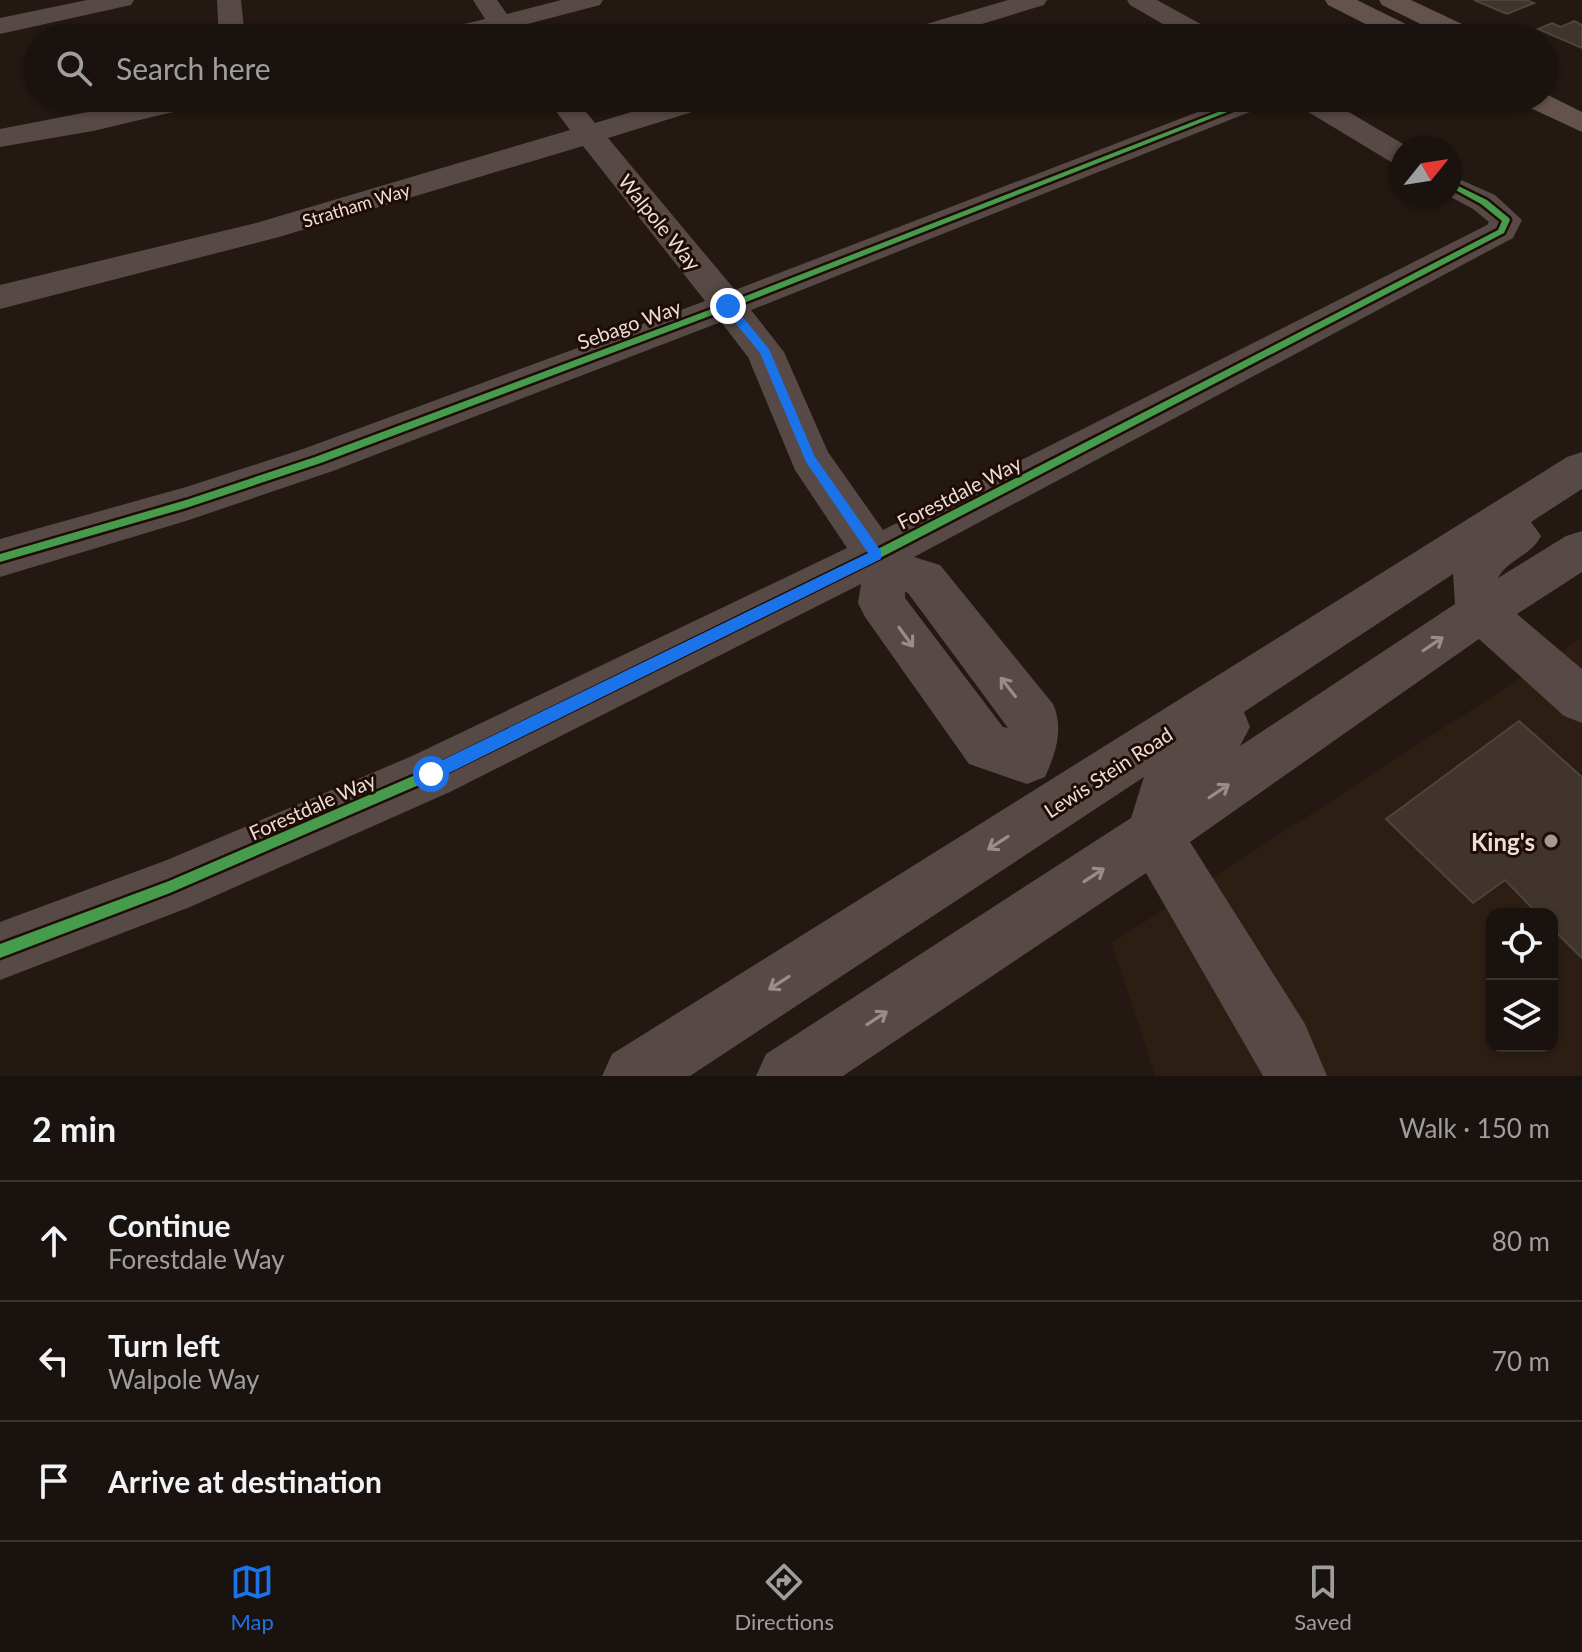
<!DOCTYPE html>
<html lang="en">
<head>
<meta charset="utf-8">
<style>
	body { margin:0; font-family:Lato,sans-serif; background:#27201c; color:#f1f3f6 }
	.controls { position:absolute; right:24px; bottom:24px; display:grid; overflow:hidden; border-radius:16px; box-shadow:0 2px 6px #0004 }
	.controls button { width:72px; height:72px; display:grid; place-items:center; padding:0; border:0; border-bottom:2px solid #38322e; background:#1a120e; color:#f1f3f6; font:40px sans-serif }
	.compass { position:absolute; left:1390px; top:136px; width:72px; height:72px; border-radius:50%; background:#1a120e; box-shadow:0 2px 6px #0004; rotate:60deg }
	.stop { position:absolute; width:24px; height:24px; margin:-18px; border:6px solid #1a73e8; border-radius:50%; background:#fff }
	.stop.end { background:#1a73e8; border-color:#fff; box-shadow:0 2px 8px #0008 }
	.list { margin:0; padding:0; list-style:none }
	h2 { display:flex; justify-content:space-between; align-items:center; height:104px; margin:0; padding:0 32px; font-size:34px }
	h2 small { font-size:26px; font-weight:400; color:#9f9e9e }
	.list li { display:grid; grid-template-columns:52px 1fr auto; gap:24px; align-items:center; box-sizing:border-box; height:120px; padding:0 32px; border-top:2px solid #38322e }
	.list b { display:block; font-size:30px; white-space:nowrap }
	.list p { margin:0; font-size:26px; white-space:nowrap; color:#9f9e9e }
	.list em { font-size:26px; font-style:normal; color:#9f9e9e }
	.icon { flex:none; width:44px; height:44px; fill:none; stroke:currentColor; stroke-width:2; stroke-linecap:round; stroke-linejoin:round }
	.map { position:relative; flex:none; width:1582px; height:1076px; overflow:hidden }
	.search { position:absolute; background:#1a120e; box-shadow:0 2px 6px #0004; left:24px; right:24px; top:24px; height:88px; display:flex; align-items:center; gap:20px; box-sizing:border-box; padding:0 28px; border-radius:44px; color:#9f9e9e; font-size:30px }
	.sheet { height:464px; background:#1a120e }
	nav { display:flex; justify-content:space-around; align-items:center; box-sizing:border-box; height:112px; border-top:2px solid #38322e; background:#1a120e; font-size:22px; color:#9f9e9e }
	nav a { display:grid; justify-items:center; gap:4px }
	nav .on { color:#1a73e8 }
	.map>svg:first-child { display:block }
	.commercial { fill:#2c1e13; fill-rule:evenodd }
	.building { fill:#40342d; stroke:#4e443f; stroke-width:2 }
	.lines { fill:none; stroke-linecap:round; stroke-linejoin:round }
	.minor { fill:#574945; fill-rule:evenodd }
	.major { fill:#64524c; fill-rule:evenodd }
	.cycleway-casing { stroke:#1f0c05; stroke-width:5 }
	.cycleway { fill:#469c4c; fill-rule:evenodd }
	.oneway { stroke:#9a8c87 }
	.route { fill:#1a73e8 }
	.poi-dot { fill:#a69992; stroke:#1f0c05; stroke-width:3 }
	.labels { text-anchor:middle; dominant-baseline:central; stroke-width:6; stroke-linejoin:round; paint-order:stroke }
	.far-street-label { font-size:18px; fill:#ecded7; stroke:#1f0c05 }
	.street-label { font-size:20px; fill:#ecded7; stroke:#1f0c05 }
	.near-poi-label { font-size:24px; font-weight:bold; fill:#ecded7; stroke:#1f0c05; text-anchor:end }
</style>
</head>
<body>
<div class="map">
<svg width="1582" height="1076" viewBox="0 0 1582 1076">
	<rect width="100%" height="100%" fill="#231812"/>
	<path class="commercial" d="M 1582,638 L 1582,1076 L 1155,1076 L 1112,943 ZM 1492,914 L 1552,914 L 1552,1046 L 1492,1046 Z"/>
	<path class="building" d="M 1474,0 L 1526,0 L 1534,3 L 1507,14 Z
		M 1574,21 L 1582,25 L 1582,48 L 1538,29 L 1552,23 L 1561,27 Z
		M 1519,721 L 1582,777 L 1582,958 L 1552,928 L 1552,914 L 1538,914 L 1505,880 L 1473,903 L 1386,819 Z"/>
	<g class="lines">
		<path class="minor" d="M 87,0 L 134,0 L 131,5 L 0,34 L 0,18 Z
			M 217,0 L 241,0 L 245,38 L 219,38 Z
			M 473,0 L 497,0 L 507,14 L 561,0 L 603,0 L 600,5 L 516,27 L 525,38 L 498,38 L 494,32 L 471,38 L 426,38 L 430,32 L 485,19 Z
			M 1008,0 L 1047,0 L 1044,5 L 936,38 L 895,38 L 899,32 Z
			M 1127,0 L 1157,0 L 1215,32 L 1219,38 L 1187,38 L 1130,5 Z
			M 160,98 L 211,98 L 207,104 L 93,131 L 0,147 L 0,129 Z
			M 546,98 L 575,98 L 595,123 L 678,98 L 722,98 L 718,104 L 608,138 L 735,290 L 1234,98 L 1274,98 L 1270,104 L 751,310 L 784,352 L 828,452 L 883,530 L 1487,225 L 1489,222 L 1473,209 L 1449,196 L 1450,175 L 1495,195 L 1522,220 L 1513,238 L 914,557 L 940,565 L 1053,704 C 1064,728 1056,753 1045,777 L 1027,784 L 969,764 L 865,617 L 858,603 L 861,584 L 450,792 L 190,907 L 0,980 L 0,922 L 167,860 L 412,756 L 847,548 L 795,470 L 748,357 L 721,322 L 333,471 L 186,521 L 0,577 L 0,539 L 186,487 L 303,449 L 705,301 L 583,146 L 279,237 L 0,309 L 0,285 L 256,223 L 570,130 ZM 905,592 L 908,593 L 1008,728 L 1003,727 L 905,598 Z
			M 1291,98 L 1325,98 L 1410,148 L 1402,148 L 1402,165 L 1391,162 L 1295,104 Z
			M 1582,452 L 1582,489 L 1531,522 L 1541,536 C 1531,556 1508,559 1498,578 L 1566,536 L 1582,531 L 1582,572 L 1517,614 L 1582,669 L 1582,723 L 1564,716 L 1479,639 L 1190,842 L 1305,1024 L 1327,1076 L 1263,1076 L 1146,873 L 843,1076 L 756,1076 L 766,1054 L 1131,818 L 1144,777 L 690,1076 L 602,1076 L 612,1054 L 1567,457 ZM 1453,574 L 1455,604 L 1240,746 L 1250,727 L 1244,712 Z"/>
		<path class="major" d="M 1325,0 L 1357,0 L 1422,32 L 1426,38 L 1393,38 L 1328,5 Z
			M 1379,0 L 1411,0 L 1479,32 L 1483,38 L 1449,38 L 1382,5 Z
			M 1544,93 L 1582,112 L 1582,132 L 1522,104 L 1518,98 L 1544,98 Z"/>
		<g class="cycleway-casing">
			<path id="cycleway" d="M 1254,98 L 1263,98 L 731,308 L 321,463 L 186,508 L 0,562 L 0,554 L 186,500 L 315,457 L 725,304 Z
				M 1450,182 L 1487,200 L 1509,218 L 1510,220 L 1504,233 L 880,558 L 435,778 L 170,893 L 0,958 L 0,944 L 169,881 L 427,770 L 872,552 L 1498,230 L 1502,221 L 1481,204 L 1450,187 Z"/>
		</g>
		<use href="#cycleway" class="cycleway"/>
	</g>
	<defs><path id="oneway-shaft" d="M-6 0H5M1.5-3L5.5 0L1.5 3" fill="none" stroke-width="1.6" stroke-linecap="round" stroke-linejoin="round" transform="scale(2)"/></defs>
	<g class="oneway">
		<use href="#oneway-shaft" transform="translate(906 637) rotate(54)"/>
		<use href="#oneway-shaft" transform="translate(1433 644) rotate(-34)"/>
		<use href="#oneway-shaft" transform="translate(1008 687) rotate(-128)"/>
		<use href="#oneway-shaft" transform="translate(1219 791) rotate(-34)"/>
		<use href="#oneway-shaft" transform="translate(998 843) rotate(147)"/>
		<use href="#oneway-shaft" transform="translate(1094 875) rotate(-33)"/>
		<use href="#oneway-shaft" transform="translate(779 983) rotate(147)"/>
		<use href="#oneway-shaft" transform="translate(877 1018) rotate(-33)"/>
	</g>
	<path class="route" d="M 724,304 L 732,304 L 769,349 L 815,457 L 881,551 L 881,559 L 437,779 L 426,779 L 426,768 L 868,553 L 806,462 L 760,353 L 724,309 Z"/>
	<circle class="poi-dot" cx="1551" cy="841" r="8"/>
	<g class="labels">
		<g class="far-street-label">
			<text transform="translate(356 205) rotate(-17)">Stratham Way</text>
		</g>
		<g class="street-label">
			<text transform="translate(660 222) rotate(51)">Walpole Way</text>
			<text transform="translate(629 324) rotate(-20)">Sebago Way</text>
			<text transform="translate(959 492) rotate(-27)">Forestdale Way</text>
			<text transform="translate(1108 772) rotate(-33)">Lewis Stein Road</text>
			<text transform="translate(312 806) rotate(-24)">Forestdale Way</text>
		</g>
		<g class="near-poi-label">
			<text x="1535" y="841">King's</text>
		</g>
	</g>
</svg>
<div class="controls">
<button><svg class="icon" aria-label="locate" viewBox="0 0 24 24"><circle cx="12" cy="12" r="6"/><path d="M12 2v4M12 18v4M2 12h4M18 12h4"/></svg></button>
<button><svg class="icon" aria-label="layers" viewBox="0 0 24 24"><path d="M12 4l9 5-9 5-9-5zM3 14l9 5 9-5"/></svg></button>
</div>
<svg class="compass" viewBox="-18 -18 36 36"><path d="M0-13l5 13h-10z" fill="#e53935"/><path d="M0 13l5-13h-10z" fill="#9f9e9e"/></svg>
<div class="stop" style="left:431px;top:774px"></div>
<div class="stop end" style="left:728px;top:306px"></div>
<div class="search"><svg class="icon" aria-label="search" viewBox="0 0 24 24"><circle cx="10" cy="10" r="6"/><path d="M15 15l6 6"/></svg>Search here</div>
</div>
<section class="sheet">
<h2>2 min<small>Walk · 150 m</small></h2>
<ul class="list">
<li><svg class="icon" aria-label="ahead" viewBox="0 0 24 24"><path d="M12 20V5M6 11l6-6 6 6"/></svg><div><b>Continue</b><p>Forestdale Way</p></div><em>80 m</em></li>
<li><svg class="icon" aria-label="left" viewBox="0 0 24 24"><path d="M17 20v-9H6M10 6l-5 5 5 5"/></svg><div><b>Turn left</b><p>Walpole Way</p></div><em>70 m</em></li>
<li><svg class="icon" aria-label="arrive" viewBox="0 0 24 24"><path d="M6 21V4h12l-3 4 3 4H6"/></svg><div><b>Arrive at destination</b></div></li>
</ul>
</section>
<nav>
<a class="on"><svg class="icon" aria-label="map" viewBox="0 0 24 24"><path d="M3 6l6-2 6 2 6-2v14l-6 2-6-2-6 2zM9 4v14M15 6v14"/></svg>Map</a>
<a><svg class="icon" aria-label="directions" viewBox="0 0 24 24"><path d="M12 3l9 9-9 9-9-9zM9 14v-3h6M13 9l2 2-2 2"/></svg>Directions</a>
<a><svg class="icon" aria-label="saved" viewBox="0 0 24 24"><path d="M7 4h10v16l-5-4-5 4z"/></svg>Saved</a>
</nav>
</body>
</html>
